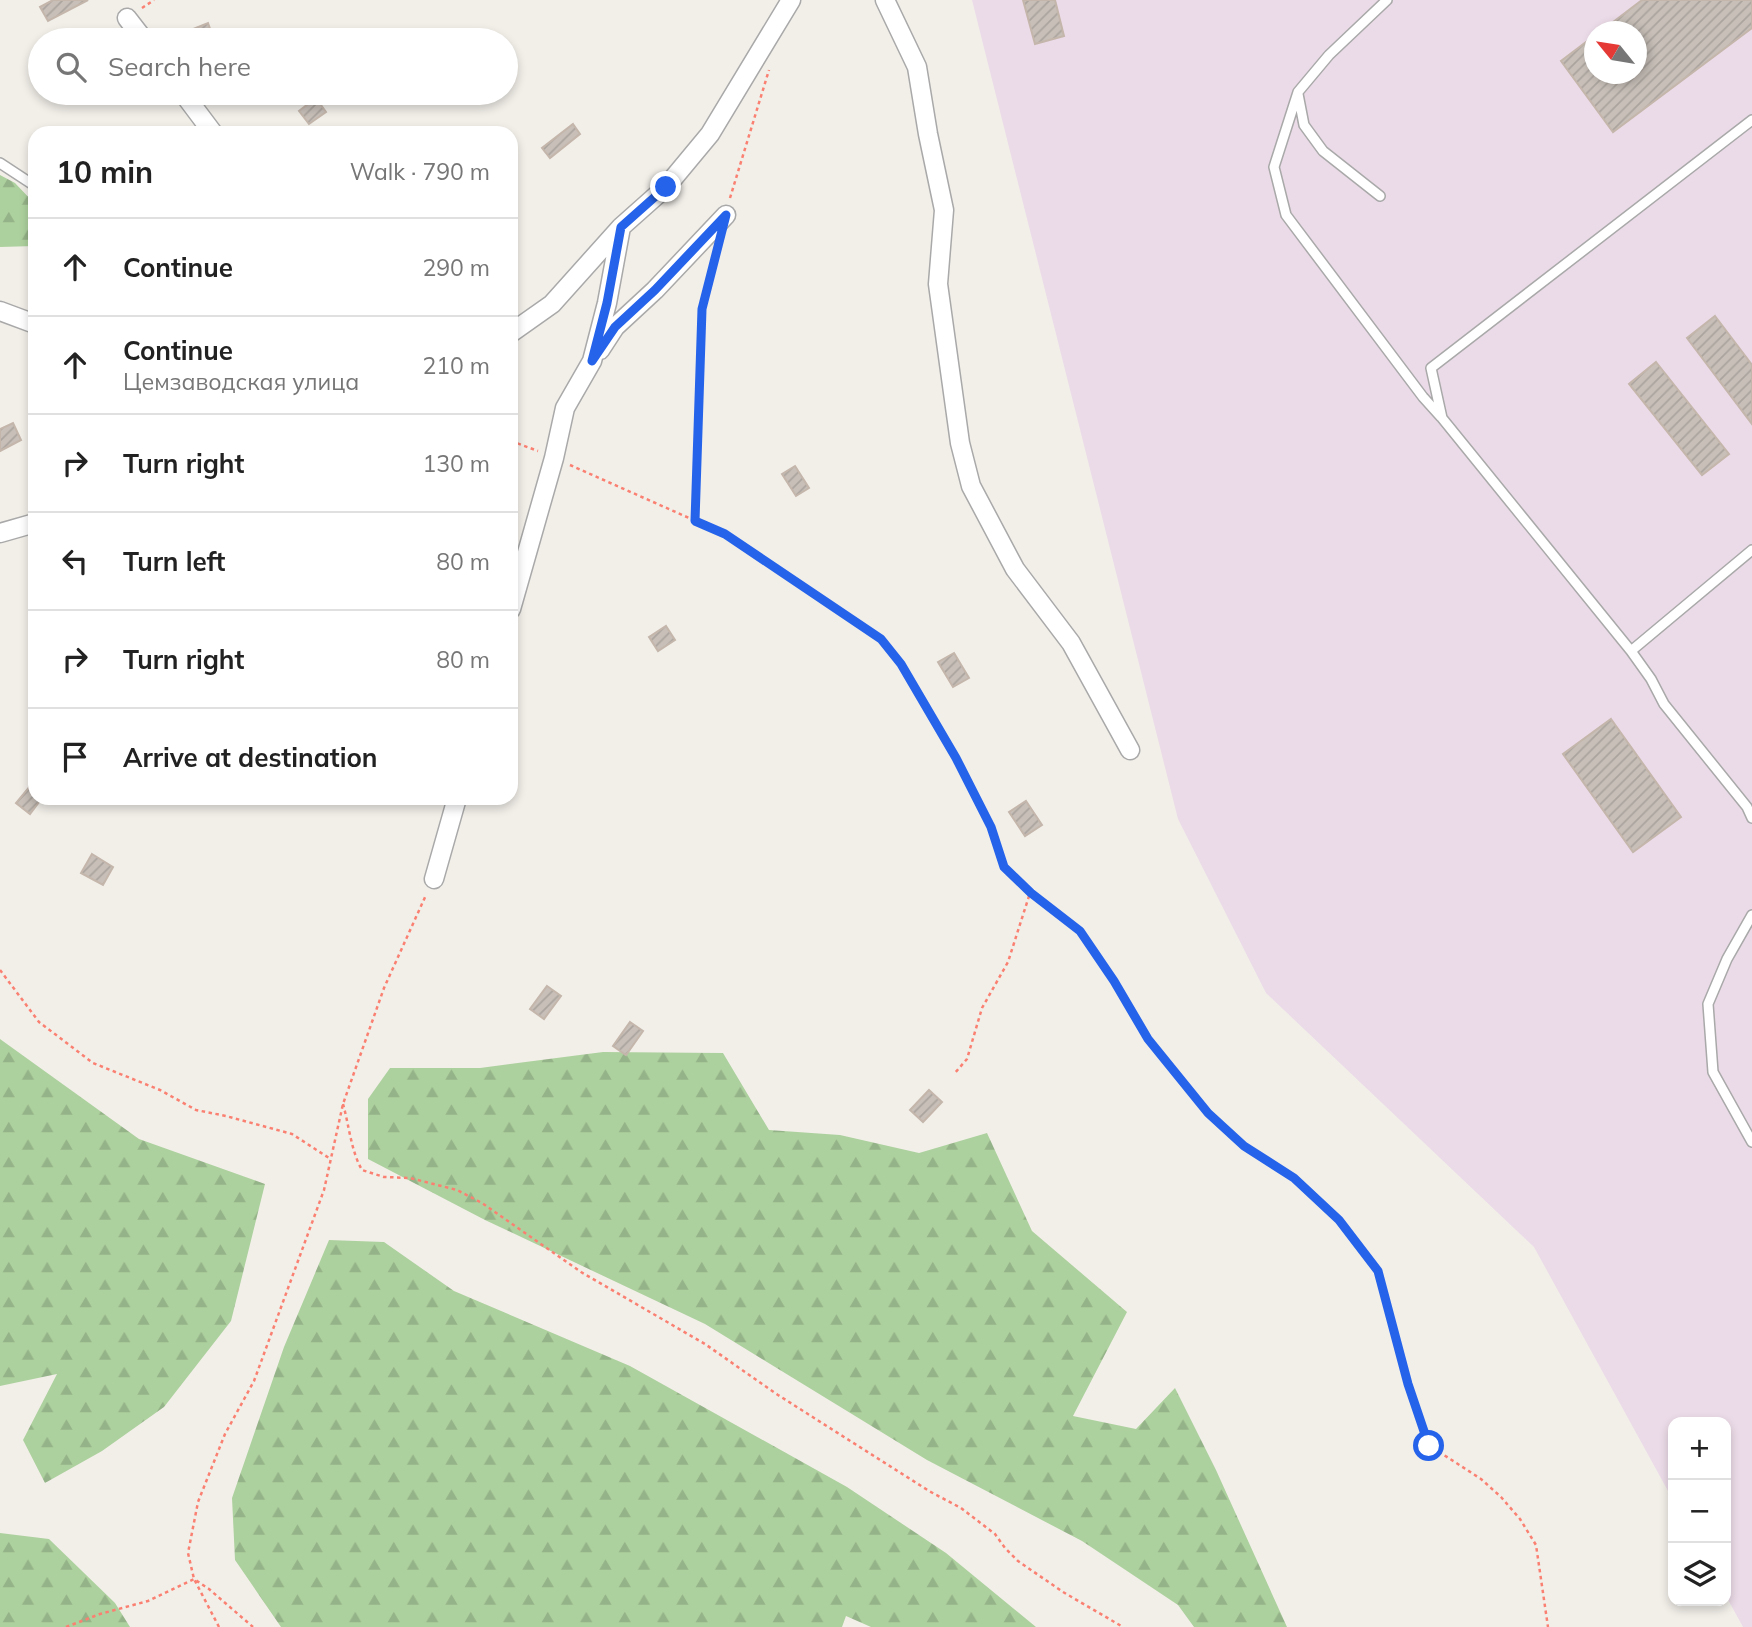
<!DOCTYPE html>
<html lang="en">
<head>
<meta charset="utf-8">
<style>
	body { margin:0; font-family:Mulish,sans-serif; background:#f2f2f2; color:#222 }
	.controls { position:absolute; right:21px; bottom:21px; display:grid; overflow:hidden; border-radius:14px; box-shadow:0 4px 10px #0003 }
	.controls button { width:63px; height:63px; display:grid; place-items:center; padding:0; border:0; border-bottom:2px solid #e0e0e0; background:#fff; color:#222; font:35px sans-serif }
	.compass { position:absolute; left:1584px; top:21px; width:63px; height:63px; border-radius:50%; background:#fff; box-shadow:0 4px 10px #0003; rotate:300deg }
	.stop { position:absolute; width:21px; height:21px; margin:-16px; border:5px solid #2563eb; border-radius:50%; background:#fff }
	.stop.end { background:#2563eb; border-color:#fff; box-shadow:0 2px 7px #0008 }
	.list { margin:0; padding:0; list-style:none }
	h2 { display:flex; justify-content:space-between; align-items:center; height:91px; margin:0; padding:0 28px; font-size:30px }
	h2 small { font-size:23px; font-weight:400; color:#767676 }
	.list li { display:grid; grid-template-columns:46px 1fr auto; gap:21px; align-items:center; box-sizing:border-box; height:98px; padding:0 28px; border-top:2px solid #e0e0e0 }
	.list b { display:block; font-size:26px; white-space:nowrap }
	.list p { margin:0; font-size:23px; white-space:nowrap; color:#767676 }
	.list em { font-size:23px; font-style:normal; color:#767676 }
	.icon { flex:none; width:38px; height:38px; fill:none; stroke:currentColor; stroke-width:2; stroke-linecap:round; stroke-linejoin:round }
	.map { position:relative; flex:none; width:1752px; height:1627px; overflow:hidden }
	.search { position:absolute; background:#fff; box-shadow:0 4px 10px #0003; left:28px; top:28px; width:490px; height:77px; display:flex; align-items:center; gap:18px; box-sizing:border-box; padding:0 24px; border-radius:38px; color:#767676; font-size:26px }
	.panel { position:absolute; background:#fff; box-shadow:0 4px 10px #0003; left:28px; top:126px; width:490px; height:679px; border-radius:21px }
	.map>svg:first-child { display:block }
	.industrial { fill:#ebdbe8; fill-rule:evenodd }
	.forest { fill:url(#forest-firs) }
	.building { fill:url(#building-hatch); stroke:#c4b6ab; stroke-width:2 }
	.lines { fill:none; stroke-linecap:round; stroke-linejoin:round }
	.lane-casing { stroke:#a9a9a9; stroke-width:12 }
	.street-casing { stroke:#a9a9a9; stroke-width:21 }
	.path { stroke:#fa8072; stroke-width:2.5; stroke-dasharray:3.5 3.5; stroke-linecap:butt }
	.lane { stroke:#fff; stroke-width:9 }
	.street { stroke:#fff; stroke-width:18 }
	.route { stroke:#2563eb; stroke-width:9 }
</style>
</head>
<body>
<div class="map">
<svg width="1752" height="1627" viewBox="0 0 1752 1627">
	<defs>
		<pattern id="forest-firs" width="22" height="20" patternUnits="userSpaceOnUse" patternTransform="scale(1.75)"><rect width="22" height="20" fill="#add19e"/><path d="M5 1l3.5 6h-7zM16 11l3.5 6h-7z" fill="#95b388"/></pattern>
		<pattern id="building-hatch" width="6" height="6" patternUnits="userSpaceOnUse" patternTransform="scale(1.75)"><rect width="6" height="6" fill="#c7bfb8"/><path d="M-1 1l2-2M0 6l6-6M5 7l2-2" fill="none" stroke="#aba49e"/></pattern>
	</defs>
	<rect width="100%" height="100%" fill="#f2efe9"/>
	<path class="industrial" d="M 972,0 L 1752,0 L 1752,1627 L 1743,1627 L 1726,1596 L 1726,1422 L 1673,1422 L 1673,1500 L 1534,1247 L 1266,993 L 1178,819 ZM 1594,32 L 1636,32 L 1636,74 L 1594,74 Z"/>
	<path class="forest" d="M 0,175 L 15,183 L 35,204 L 35,246 L 0,247 Z
		M 0,1039 L 139,1139 L 265,1184 L 231,1321 L 164,1407 L 102,1451 L 45,1483 L 23,1440 L 57,1374 L 0,1386 Z
		M 603,1052 L 723,1053 L 769,1130 L 840,1135 L 919,1153 L 987,1133 L 1032,1231 L 1127,1312 L 1073,1416 L 1136,1429 L 1175,1388 L 1216,1470 L 1287,1627 L 1194,1627 L 1178,1605 L 1082,1541 L 927,1460 L 705,1324 L 485,1220 L 368,1159 L 368,1099 L 390,1068 L 480,1068 Z
		M 329,1240 L 384,1242 L 454,1291 L 630,1366 L 847,1487 L 946,1553 L 1036,1627 L 871,1627 L 846,1616 L 842,1627 L 281,1627 L 235,1560 L 232,1498 L 284,1347 Z
		M 0,1533 L 49,1539 L 115,1603 L 130,1627 L 0,1627 Z"/>
	<path class="building" d="M 53,0 L 88,0 L 48,21 L 40,7 Z
		M 1023,0 L 1055,0 L 1064,36 L 1035,44 Z
		M 1642,0 L 1752,0 L 1752,28 L 1613,132 L 1561,61 L 1594,36 L 1594,74 L 1636,74 L 1636,32 L 1600,32 Z
		M 208,23 L 214,40 L 197,40 L 193,29 Z
		M 316,98 L 326,112 L 309,124 L 299,111 Z
		M 573,124 L 580,134 L 550,158 L 542,148 Z
		M 1715,316 L 1752,365 L 1752,424 L 1687,338 Z
		M 1656,362 L 1729,454 L 1702,475 L 1629,384 Z
		M 13,423 L 21,440 L 0,451 L 0,429 Z
		M 795,466 L 809,488 L 796,496 L 782,474 Z
		M 666,626 L 675,640 L 658,651 L 649,637 Z
		M 954,653 L 969,678 L 953,687 L 938,662 Z
		M 1611,719 L 1681,817 L 1633,852 L 1563,754 Z
		M 35,780 L 35,798 L 42,798 L 30,814 L 16,803 Z
		M 1026,801 L 1042,825 L 1025,836 L 1009,812 Z
		M 92,854 L 113,867 L 103,885 L 81,873 Z
		M 547,986 L 561,996 L 544,1019 L 530,1009 Z
		M 630,1022 L 643,1031 L 626,1055 L 613,1046 Z
		M 929,1090 L 942,1102 L 923,1122 L 910,1110 Z"/>
	<g class="lines">
		<g class="lane-casing">
			<path id="lane" d="M 1387,0 L 1329,55 L 1298,92 L 1274,167 L 1286,215 L 1423,397 L 1441,417
				M 1298,94 L 1304,125 L 1323,151 L 1380,196
				M 0,163 L 35,186
				M 1752,550 L 1631,651 L 1651,679 L 1664,704 L 1747,807 L 1752,818
				M 1631,651 L 1442,418 L 1431,368 L 1752,120
				M 1752,915 L 1727,959 L 1708,1004 L 1713,1072 L 1752,1142"/>
		</g>
		<g class="street-casing">
			<path id="street" d="M 885,0 L 917,67 L 928,134 L 944,210 L 938,284 L 960,443 L 971,486 L 1015,569 L 1071,643 L 1130,750
				M 127,18 L 144,40
				M 183,93 L 213,133
				M 0,311 L 35,324
				M 511,333 L 552,304 L 621,227 L 666,187 L 710,134 L 791,0
				M 600,350 L 615,327 L 655,290 L 726,215
				M 0,533 L 35,523
				M 511,609 L 554,458 L 565,408 L 592,361 L 607,303 L 621,227
				M 434,879 L 457,798"/>
		</g>
		<path class="path" d="M 142,8 L 154,0
			M 730,198 L 769,70
			M 511,441 L 538,451
			M 570,465 L 725,534 L 881,639 L 901,664 L 956,759 L 991,827 L 1004,868 L 1030,893 L 1008,962 L 982,1008 L 967,1059 L 954,1074
			M 695,520 L 702,309 L 716,252
			M 1030,893 L 1080,931 L 1114,981 L 1148,1039 L 1208,1113 L 1244,1146 L 1285,1171 L 1339,1220 L 1379,1271 L 1403,1367 L 1427,1444 L 1481,1479 L 1501,1497 L 1520,1519 L 1536,1545 L 1548,1627
			M 0,970 L 39,1022 L 93,1063 L 160,1090 L 196,1110 L 226,1116 L 292,1134 L 329,1158
			M 343,1104 C 349,1125 351,1151 362,1170 L 384,1177 L 410,1178 L 457,1190 L 482,1203 L 581,1272 L 705,1344 L 778,1395 L 929,1491 L 961,1508 L 995,1534 L 1005,1548 L 1018,1561 L 1063,1592 L 1123,1627
			M 66,1627 L 100,1614 L 148,1601 L 194,1579 L 209,1589 L 253,1627
			M 219,1627 L 194,1579 L 188,1553 L 198,1502 L 225,1434 L 254,1381 L 324,1190 L 343,1104 L 384,988 L 426,895"/>
		<use href="#lane" class="lane"/>
		<use href="#street" class="street"/>
	</g>
	<g class="lines">
		<path class="route" d="M 666,187 L 621,227 L 607,303 L 592,361 L 615,327 L 655,290 L 726,215 L 702,309 L 695,521 L 725,534 L 881,639 L 901,664 L 956,758 L 991,827 L 1004,867 L 1031,893 L 1080,931 L 1114,981 L 1148,1039 L 1208,1113 L 1244,1146 L 1294,1178 L 1339,1220 L 1378,1271 L 1408,1384 L 1429,1446"/>
	</g>
</svg>
<div class="controls">
<button>+</button>
<button>−</button>
<button><svg class="icon" aria-label="layers" viewBox="0 0 24 24"><path d="M12 4l9 5-9 5-9-5zM3 14l9 5 9-5"/></svg></button>
</div>
<svg class="compass" viewBox="-18 -18 36 36"><path d="M0-13l5 13h-10z" fill="#e53935"/><path d="M0 13l5-13h-10z" fill="#767676"/></svg>
<div class="stop" style="left:1429px;top:1446px"></div>
<div class="stop end" style="left:666px;top:187px"></div>
<div class="search"><svg class="icon" aria-label="search" viewBox="0 0 24 24"><circle cx="10" cy="10" r="6"/><path d="M15 15l6 6"/></svg>Search here</div>
<section class="panel">
<h2>10 min<small>Walk · 790 m</small></h2>
<ul class="list">
<li><svg class="icon" aria-label="ahead" viewBox="0 0 24 24"><path d="M12 20V5M6 11l6-6 6 6"/></svg><div><b>Continue</b></div><em>290 m</em></li>
<li><svg class="icon" aria-label="ahead" viewBox="0 0 24 24"><path d="M12 20V5M6 11l6-6 6 6"/></svg><div><b>Continue</b><p>Цемзаводская улица</p></div><em>210 m</em></li>
<li><svg class="icon" aria-label="right" viewBox="0 0 24 24"><path d="M7 20v-9h11M14 6l5 5-5 5"/></svg><div><b>Turn right</b></div><em>130 m</em></li>
<li><svg class="icon" aria-label="left" viewBox="0 0 24 24"><path d="M17 20v-9H6M10 6l-5 5 5 5"/></svg><div><b>Turn left</b></div><em>80 m</em></li>
<li><svg class="icon" aria-label="right" viewBox="0 0 24 24"><path d="M7 20v-9h11M14 6l5 5-5 5"/></svg><div><b>Turn right</b></div><em>80 m</em></li>
<li><svg class="icon" aria-label="arrive" viewBox="0 0 24 24"><path d="M6 21V4h12l-3 4 3 4H6"/></svg><div><b>Arrive at destination</b></div></li>
</ul>
</section>
</div>
</body>
</html>
